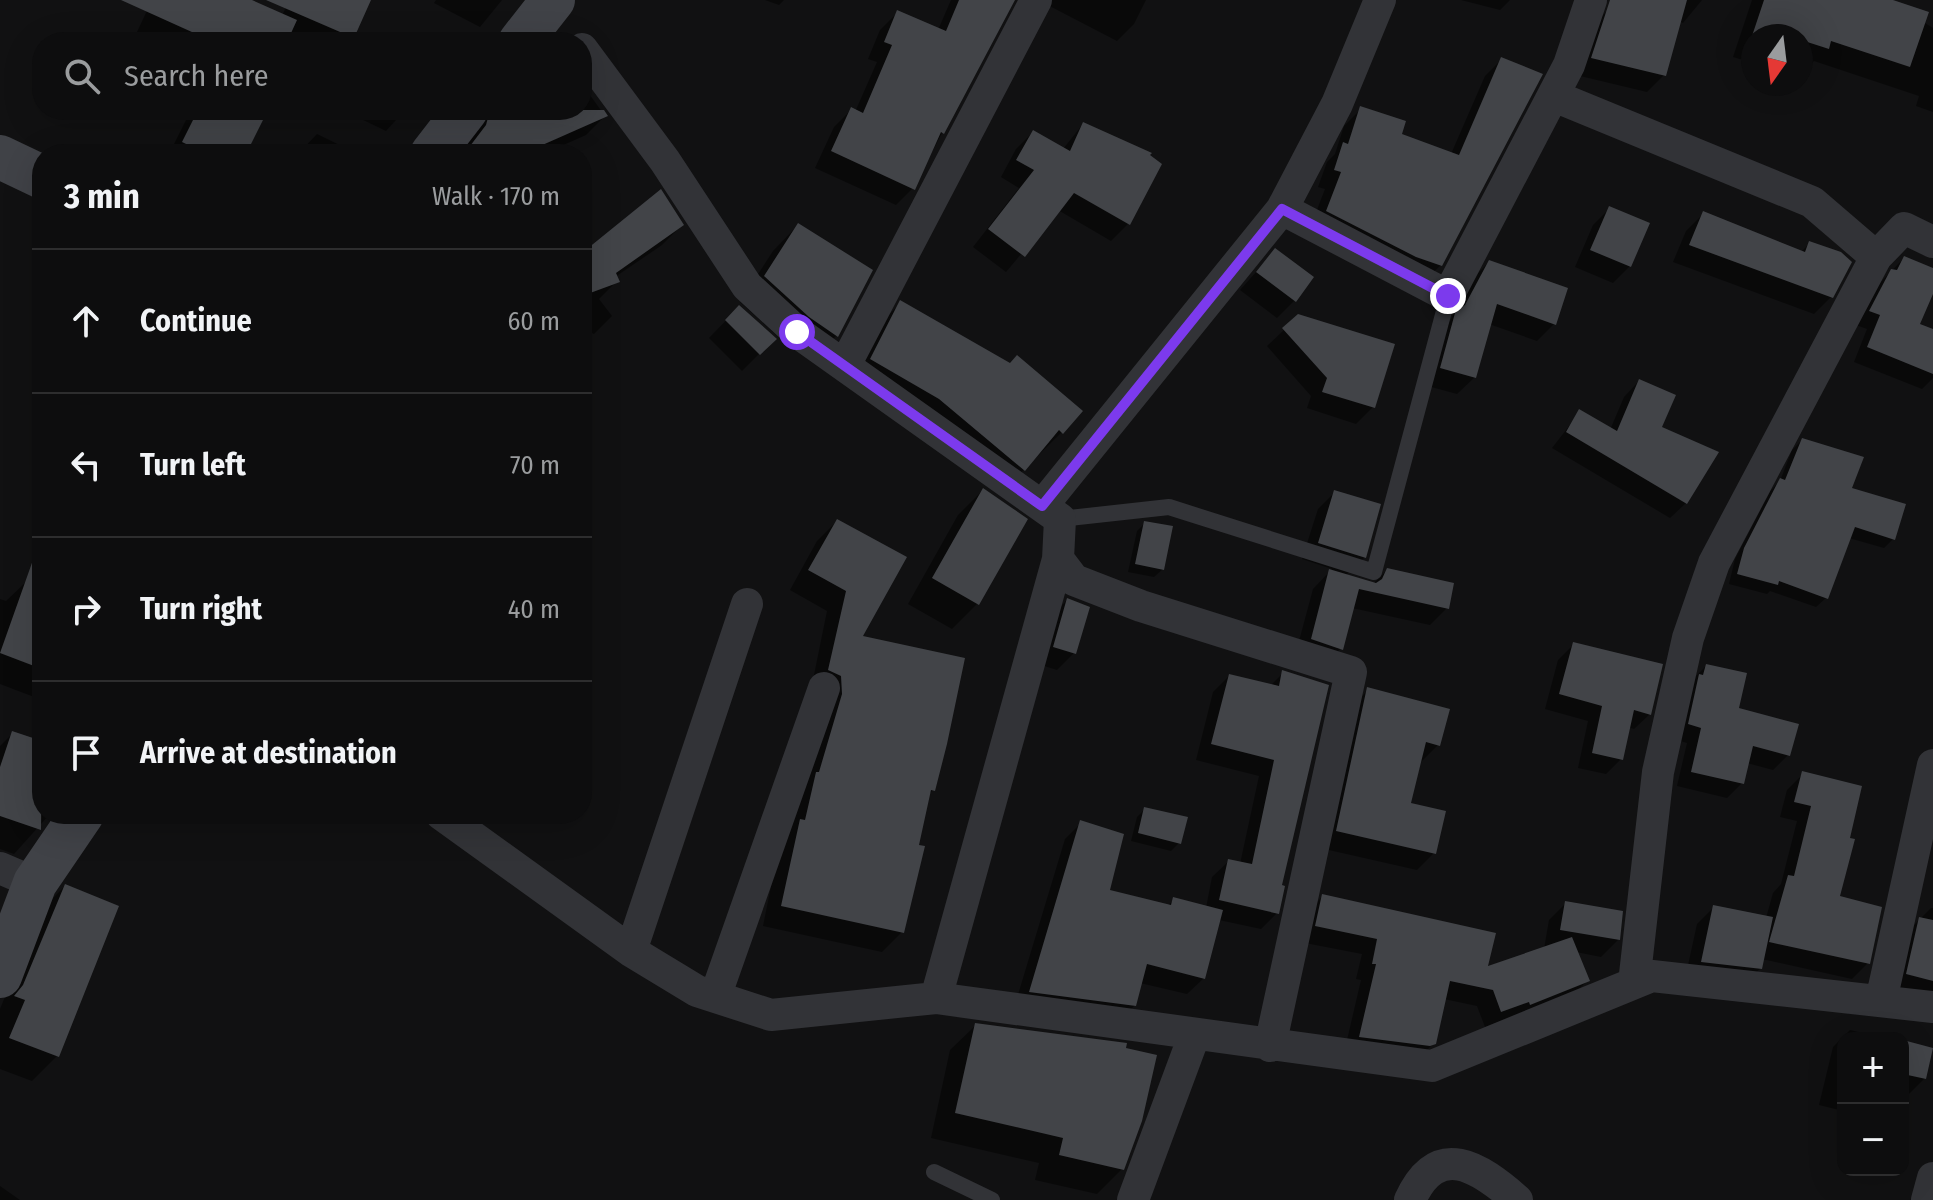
<!DOCTYPE html>
<html lang="en">
<head>
<meta charset="utf-8">
<style>
	body { margin:0; font-family:"Fira Sans Condensed",sans-serif; background:#161617; color:#f1f3f6 }
	.controls { position:absolute; right:24px; bottom:24px; display:grid; overflow:hidden; border-radius:16px; box-shadow:0 8px 32px #0002 }
	.controls button { width:72px; height:72px; display:grid; place-items:center; padding:0; border:0; border-bottom:2px solid #2d2d2e; background:#0d0d0e; color:#f1f3f6; font:40px sans-serif }
	.compass { position:absolute; left:1741px; top:24px; width:72px; height:72px; border-radius:50%; background:#0d0d0e; box-shadow:0 8px 32px #0002; rotate:194deg }
	.stop { position:absolute; width:24px; height:24px; margin:-18px; border:6px solid #7c3aed; border-radius:50%; background:#fff }
	.stop.end { background:#7c3aed; border-color:#fff; box-shadow:0 2px 8px #0008 }
	.list { margin:0; padding:0; list-style:none }
	h2 { display:flex; justify-content:space-between; align-items:center; height:104px; margin:0; padding:0 32px; font-size:34px }
	h2 small { font-size:26px; font-weight:400; color:#9a9c9e }
	.list li { display:grid; grid-template-columns:52px 1fr auto; gap:24px; align-items:center; box-sizing:border-box; height:144px; padding:0 32px; border-top:2px solid #2d2d2e }
	.list b { display:block; font-size:30px; white-space:nowrap }
	.list em { font-size:26px; font-style:normal; color:#9a9c9e }
	.icon { flex:none; width:44px; height:44px; fill:none; stroke:currentColor; stroke-width:2; stroke-linecap:round; stroke-linejoin:round }
	.map { position:relative; flex:none; width:1933px; height:1200px; overflow:hidden }
	.search { position:absolute; background:#0d0d0e; box-shadow:0 8px 32px #0002; left:32px; top:32px; width:560px; height:88px; display:flex; align-items:center; gap:20px; box-sizing:border-box; padding:0 28px; border-radius:32px; color:#9a9c9e; font-size:30px }
	.panel { position:absolute; background:#0d0d0e; box-shadow:0 8px 32px #0002; left:32px; top:144px; width:560px; height:680px; border-radius:32px }
	.map>svg:first-child { display:block }
	.shadow { fill:#0007 }
	.building { fill:#424448 }
	.lines { fill:none; stroke-linecap:round; stroke-linejoin:round }
	.lane { stroke:#323337; stroke-width:16 }
	.street { stroke:#323337; stroke-width:32 }
	.secondary { stroke:#404247; stroke-width:44 }
	.route { stroke:#7c3aed; stroke-width:10 }
</style>
</head>
<body>
<div class="map">
<svg width="1933" height="1200" viewBox="0 0 1933 1200">
	<rect width="100%" height="100%" fill="#111112"/>
	<path class="shadow" d="M 152,0 L 247,0 L 282,16 L 289,0 L 368,0 L 347,42 L 160,42 L 137,32 Z
		M 436,0 L 502,0 L 480,27 L 434,3 Z
		M 765,0 L 784,0 L 779,5 Z
		M 951,0 L 1012,0 L 913,188 L 896,205 L 815,168 L 834,127 L 851,110 L 855,112 L 877,62 L 868,59 L 880,30 L 897,13 L 938,30 Z
		M 1038,0 L 1146,0 L 1134,24 L 1117,41 Z
		M 1461,0 L 1510,0 L 1500,10 Z
		M 1659,0 L 1702,0 L 1683,23 L 1679,21 L 1664,75 L 1647,92 L 1576,75 L 1593,25 L 1610,8 Z
		M 1752,0 L 1887,0 L 1933,28 L 1933,112 L 1916,106 L 1919,96 L 1814,61 L 1807,68 L 1801,65 L 1801,36 L 1753,36 L 1753,63 L 1733,57 Z
		M 1502,59 L 1441,265 L 1423,282 L 1310,228 L 1325,189 L 1318,187 L 1327,162 L 1335,154 L 1344,126 L 1361,109 L 1399,136 L 1451,154 L 1485,76 Z
		M 582,84 L 605,116 L 586,135 L 543,154 L 461,154 L 471,131 L 489,110 L 582,110 Z
		M 191,110 L 256,110 L 244,154 L 169,154 Z
		M 360,110 L 405,110 L 386,131 L 357,117 Z
		M 1083,124 L 1128,224 L 1111,241 L 1058,210 L 1006,272 L 973,247 L 1019,188 L 1001,177 L 1016,149 L 1033,132 L 1063,149 Z
		M 317,134 L 358,154 L 298,154 Z
		M 1610,208 L 1630,266 L 1613,283 L 1575,267 L 1593,225 Z
		M 1703,214 L 1801,252 L 1809,244 L 1831,297 L 1814,314 L 1673,262 L 1686,231 Z
		M 682,225 L 662,245 L 615,277 L 617,281 L 599,299 L 612,316 L 594,334 L 582,329 L 582,258 Z
		M 798,225 L 837,335 L 812,360 L 784,342 L 740,302 L 773,251 Z
		M 1275,251 L 1294,301 L 1277,318 L 1240,290 Z
		M 1904,258 L 1933,270 L 1933,289 L 1918,325 L 1933,331 L 1933,378 L 1922,389 L 1854,362 L 1867,329 L 1856,325 L 1877,286 Z
		M 1489,262 L 1554,324 L 1537,341 L 1489,324 L 1475,377 L 1457,394 L 1424,385 L 1438,332 L 1450,321 L 1472,279 Z
		M 901,303 L 1009,365 L 1062,432 L 1003,490 L 850,380 L 880,323 Z
		M 739,307 L 774,339 L 742,371 L 709,338 Z
		M 1284,330 L 1373,407 L 1356,424 L 1307,408 L 1311,396 L 1267,346 Z
		M 1639,381 L 1686,503 L 1670,518 L 1552,448 L 1580,412 L 1610,430 L 1624,397 Z
		M 1802,440 L 1893,539 L 1884,548 L 1849,538 L 1826,598 L 1816,607 L 1770,591 L 1767,594 L 1729,584 L 1735,559 L 1771,490 L 1780,481 L 1792,450 Z
		M 983,490 L 1025,520 L 977,604 L 952,629 L 908,604 L 958,515 Z
		M 1335,492 L 1365,557 L 1345,576 L 1373,584 L 1387,570 L 1447,608 L 1430,625 L 1352,608 L 1341,648 L 1324,666 L 1295,656 L 1313,589 L 1332,569 L 1302,559 L 1318,509 Z
		M 837,521 L 860,637 L 933,790 L 928,795 L 902,932 L 882,952 L 763,926 L 827,611 L 790,590 L 817,541 Z
		M 1145,523 L 1163,569 L 1154,577 L 1128,572 L 1137,531 Z
		M 26,582 L 42,588 L 42,700 L 0,684 L 0,599 L 6,601 Z
		M 1067,600 L 1074,653 L 1057,670 L 1038,664 L 1051,617 Z
		M 1573,645 L 1650,714 L 1634,729 L 1628,727 L 1621,759 L 1606,774 L 1578,768 L 1588,721 L 1545,709 L 1558,660 Z
		M 1706,666 L 1736,709 L 1788,755 L 1773,770 L 1747,763 L 1742,783 L 1727,798 L 1677,786 L 1687,743 L 1674,739 L 1691,681 Z
		M 1283,673 L 1277,913 L 1261,929 L 1219,920 L 1204,978 L 1187,994 L 1140,983 L 1135,1005 L 1118,1022 L 1014,1008 L 1065,839 L 1081,823 L 1107,891 L 1167,906 L 1174,900 L 1206,908 L 1212,877 L 1229,861 L 1240,864 L 1259,776 L 1196,760 L 1213,692 L 1229,676 L 1270,686 Z
		M 1368,690 L 1438,745 L 1421,762 L 1409,804 L 1434,853 L 1417,870 L 1320,848 L 1351,707 Z
		M 13,733 L 42,743 L 42,814 L 50,814 L 14,854 L 0,849 L 0,746 Z
		M 1803,774 L 1837,897 L 1868,963 L 1852,979 L 1762,959 L 1761,968 L 1743,985 L 1685,979 L 1697,924 L 1714,907 L 1766,918 L 1773,893 L 1781,884 L 1797,821 L 1780,817 L 1787,790 Z
		M 1145,809 L 1179,843 L 1171,851 L 1131,841 L 1137,817 Z
		M 65,886 L 57,1056 L 32,1081 L 0,1069 L 0,1009 L 40,911 Z
		M 1323,896 L 1485,969 L 1544,949 L 1549,920 L 1566,903 L 1618,940 L 1601,957 L 1576,952 L 1587,981 L 1571,997 L 1485,1027 L 1477,1006 L 1444,999 L 1434,1043 L 1417,1060 L 1344,1053 L 1361,980 L 1356,979 L 1362,954 L 1300,942 L 1307,912 Z
		M 1931,908 L 1933,908 L 1933,1003 L 1891,991 L 1903,936 Z
		M 976,1025 L 1124,1050 L 1122,1169 L 1097,1194 L 1035,1180 L 1039,1163 L 931,1138 L 950,1050 Z
		M 1850,1030 L 1884,1038 L 1843,1038 L 1843,1111 L 1819,1105 L 1833,1047 Z
		M 1903,1043 L 1925,1078 L 1908,1095 L 1903,1094 Z
		M 0,1186 L 20,1200 L 0,1200 Z"/>
	<path class="building" d="M 121,0 L 252,0 L 297,20 L 287,42 L 214,42 Z
		M 266,0 L 371,0 L 354,38 Z
		M 959,0 L 1015,0 L 944,134 L 941,132 L 915,190 L 831,151 L 851,107 L 863,113 L 892,45 L 884,42 L 897,10 L 946,31 Z
		M 1610,0 L 1687,0 L 1666,76 L 1591,58 Z
		M 1764,0 L 1893,0 L 1929,12 L 1910,67 L 1831,41 L 1829,49 L 1801,40 L 1801,36 L 1752,36 Z
		M 1501,57 L 1543,74 L 1442,266 L 1416,257 L 1326,211 L 1341,172 L 1334,170 L 1343,142 L 1348,144 L 1360,106 L 1406,121 L 1402,134 L 1459,155 Z
		M 198,110 L 268,110 L 246,154 L 207,154 L 182,142 Z
		M 490,110 L 604,110 L 608,116 L 522,154 L 464,154 L 486,125 Z
		M 1083,122 L 1152,153 L 1150,155 L 1162,164 L 1130,225 L 1074,193 L 1025,257 L 988,229 L 1034,170 L 1016,160 L 1033,130 L 1070,151 Z
		M 661,189 L 684,225 L 616,273 L 620,282 L 582,296 L 582,253 Z
		M 1609,206 L 1650,223 L 1631,267 L 1590,250 Z
		M 1703,211 L 1805,252 L 1809,241 L 1841,252 L 1852,262 L 1833,298 L 1689,245 Z
		M 798,223 L 873,270 L 838,337 L 809,317 L 764,276 Z
		M 1275,248 L 1314,277 L 1296,302 L 1256,272 Z
		M 1904,256 L 1933,268 L 1933,294 L 1920,324 L 1933,329 L 1933,374 L 1867,347 L 1880,315 L 1869,311 L 1891,269 L 1897,270 Z
		M 1489,260 L 1568,288 L 1556,325 L 1497,304 L 1476,378 L 1440,368 L 1455,313 L 1465,305 Z
		M 900,300 L 1010,363 L 1017,355 L 1083,411 L 1063,434 L 1059,430 L 1025,471 L 939,399 L 870,359 Z
		M 739,305 L 777,339 L 760,355 L 725,320 Z
		M 1298,314 L 1395,344 L 1375,408 L 1322,392 L 1327,378 L 1282,328 Z
		M 1639,379 L 1676,395 L 1662,427 L 1719,452 L 1687,504 L 1566,432 L 1579,409 L 1617,431 Z
		M 1802,438 L 1864,457 L 1852,488 L 1906,504 L 1895,540 L 1855,527 L 1828,599 L 1779,581 L 1778,585 L 1737,574 L 1744,548 L 1780,478 L 1785,480 Z
		M 983,488 L 1028,519 L 979,605 L 932,578 Z
		M 1334,490 L 1381,504 L 1366,558 L 1318,543 Z
		M 837,519 L 907,557 L 863,636 L 965,658 L 947,744 L 935,791 L 931,790 L 919,845 L 925,846 L 904,933 L 781,906 L 800,819 L 805,820 L 816,772 L 819,772 L 842,694 L 841,676 L 828,670 L 846,591 L 808,570 Z
		M 1144,521 L 1173,526 L 1164,570 L 1135,564 Z
		M 39,543 L 42,543 L 42,669 L 0,653 Z
		M 1387,568 L 1454,583 L 1449,609 L 1359,589 L 1343,650 L 1311,639 L 1329,569 L 1376,583 L 1382,579 Z
		M 1067,598 L 1090,607 L 1076,654 L 1053,647 Z
		M 1573,642 L 1663,664 L 1651,715 L 1634,710 L 1623,760 L 1592,753 L 1602,706 L 1559,694 Z
		M 1706,664 L 1747,673 L 1739,708 L 1799,724 L 1790,756 L 1753,746 L 1744,784 L 1691,772 L 1701,728 L 1688,724 L 1699,674 L 1703,675 Z
		M 1282,670 L 1329,685 L 1282,885 L 1285,886 L 1279,914 L 1219,900 L 1228,859 L 1252,864 L 1274,760 L 1211,744 L 1229,674 L 1279,686 Z
		M 1367,687 L 1450,709 L 1440,746 L 1426,742 L 1411,803 L 1446,811 L 1436,854 L 1336,831 Z
		M 12,731 L 42,741 L 41,830 L 0,816 L 0,767 Z
		M 1802,771 L 1862,786 L 1850,838 L 1855,839 L 1840,896 L 1882,907 L 1870,964 L 1769,942 L 1788,875 L 1794,876 L 1811,806 L 1794,802 Z
		M 1144,807 L 1188,817 L 1181,844 L 1138,833 Z
		M 1080,820 L 1124,834 L 1110,890 L 1171,905 L 1173,897 L 1223,910 L 1205,979 L 1147,964 L 1136,1006 L 1029,992 Z
		M 65,884 L 119,906 L 59,1057 L 9,1038 L 25,1000 L 14,996 L 23,985 Z
		M 1322,894 L 1496,933 L 1488,966 L 1572,937 L 1590,981 L 1530,1005 L 1529,1002 L 1501,1012 L 1493,990 L 1450,981 L 1436,1044 L 1430,1046 L 1359,1037 L 1376,964 L 1372,964 L 1377,939 L 1315,926 Z
		M 1565,901 L 1623,911 L 1620,940 L 1560,930 Z
		M 1713,905 L 1773,917 L 1762,969 L 1701,962 Z
		M 1919,917 L 1933,920 L 1933,981 L 1906,974 Z
		M 975,1023 L 1127,1043 L 1126,1048 L 1157,1055 L 1142,1121 L 1124,1170 L 1059,1155 L 1063,1138 L 955,1113 Z
		M 1903,1040 L 1933,1048 L 1926,1079 L 1903,1074 Z"/>
	<g class="lines">
		<path class="lane" d="M 1060,519 L 1169,507 L 1374,572 L 1448,296
			M 934,1172 L 992,1200"/>
		<path class="street" d="M 582,49 L 665,161 L 747,286 L 797,332 L 1060,519 L 1058,559 L 1074,580 L 1141,606 L 1351,672 L 1270,1046
			M 1554,96 L 1812,202 L 1876,257 L 1714,563 L 1688,638 L 1658,772 L 1634,983
			M 1282,209 L 1448,296 L 1569,65 L 1591,0
			M 1876,257 L 1904,228 L 1933,242
			M 845,365 L 1036,0
			M 1042,506 L 1282,209 L 1337,104 L 1380,0
			M 441,814 L 631,951 L 697,991 L 771,1015 L 936,998 L 1432,1066 L 1652,976 L 1933,1007
			M 0,868 L 35,883
			M 631,951 L 747,604
			M 715,997 L 824,688
			M 936,998 L 1058,559
			M 1881,1001 L 1933,765
			M 1133,1200 L 1194,1036
			M 1410,1200 C 1438,1139 1479,1167 1517,1200
			M 1927,1200 L 1933,1178"/>
		<path class="secondary" d="M 520,42 L 553,0
			M 432,154 L 466,110
			M 0,157 L 42,177
			M 0,976 L 35,883 L 82,814"/>
	</g>
	<g class="lines">
		<path class="route" d="M 797,332 L 1042,506 L 1282,209 L 1448,296"/>
	</g>
</svg>
<div class="controls">
<button>+</button>
<button>−</button>
</div>
<svg class="compass" viewBox="-18 -18 36 36"><path d="M0-13l5 13h-10z" fill="#e53935"/><path d="M0 13l5-13h-10z" fill="#9a9c9e"/></svg>
<div class="stop" style="left:797px;top:332px"></div>
<div class="stop end" style="left:1448px;top:296px"></div>
<div class="search"><svg class="icon" aria-label="search" viewBox="0 0 24 24"><circle cx="10" cy="10" r="6"/><path d="M15 15l6 6"/></svg>Search here</div>
<section class="panel">
<h2>3 min<small>Walk · 170 m</small></h2>
<ul class="list">
<li><svg class="icon" aria-label="ahead" viewBox="0 0 24 24"><path d="M12 20V5M6 11l6-6 6 6"/></svg><div><b>Continue</b></div><em>60 m</em></li>
<li><svg class="icon" aria-label="left" viewBox="0 0 24 24"><path d="M17 20v-9H6M10 6l-5 5 5 5"/></svg><div><b>Turn left</b></div><em>70 m</em></li>
<li><svg class="icon" aria-label="right" viewBox="0 0 24 24"><path d="M7 20v-9h11M14 6l5 5-5 5"/></svg><div><b>Turn right</b></div><em>40 m</em></li>
<li><svg class="icon" aria-label="arrive" viewBox="0 0 24 24"><path d="M6 21V4h12l-3 4 3 4H6"/></svg><div><b>Arrive at destination</b></div></li>
</ul>
</section>
</div>
</body>
</html>
